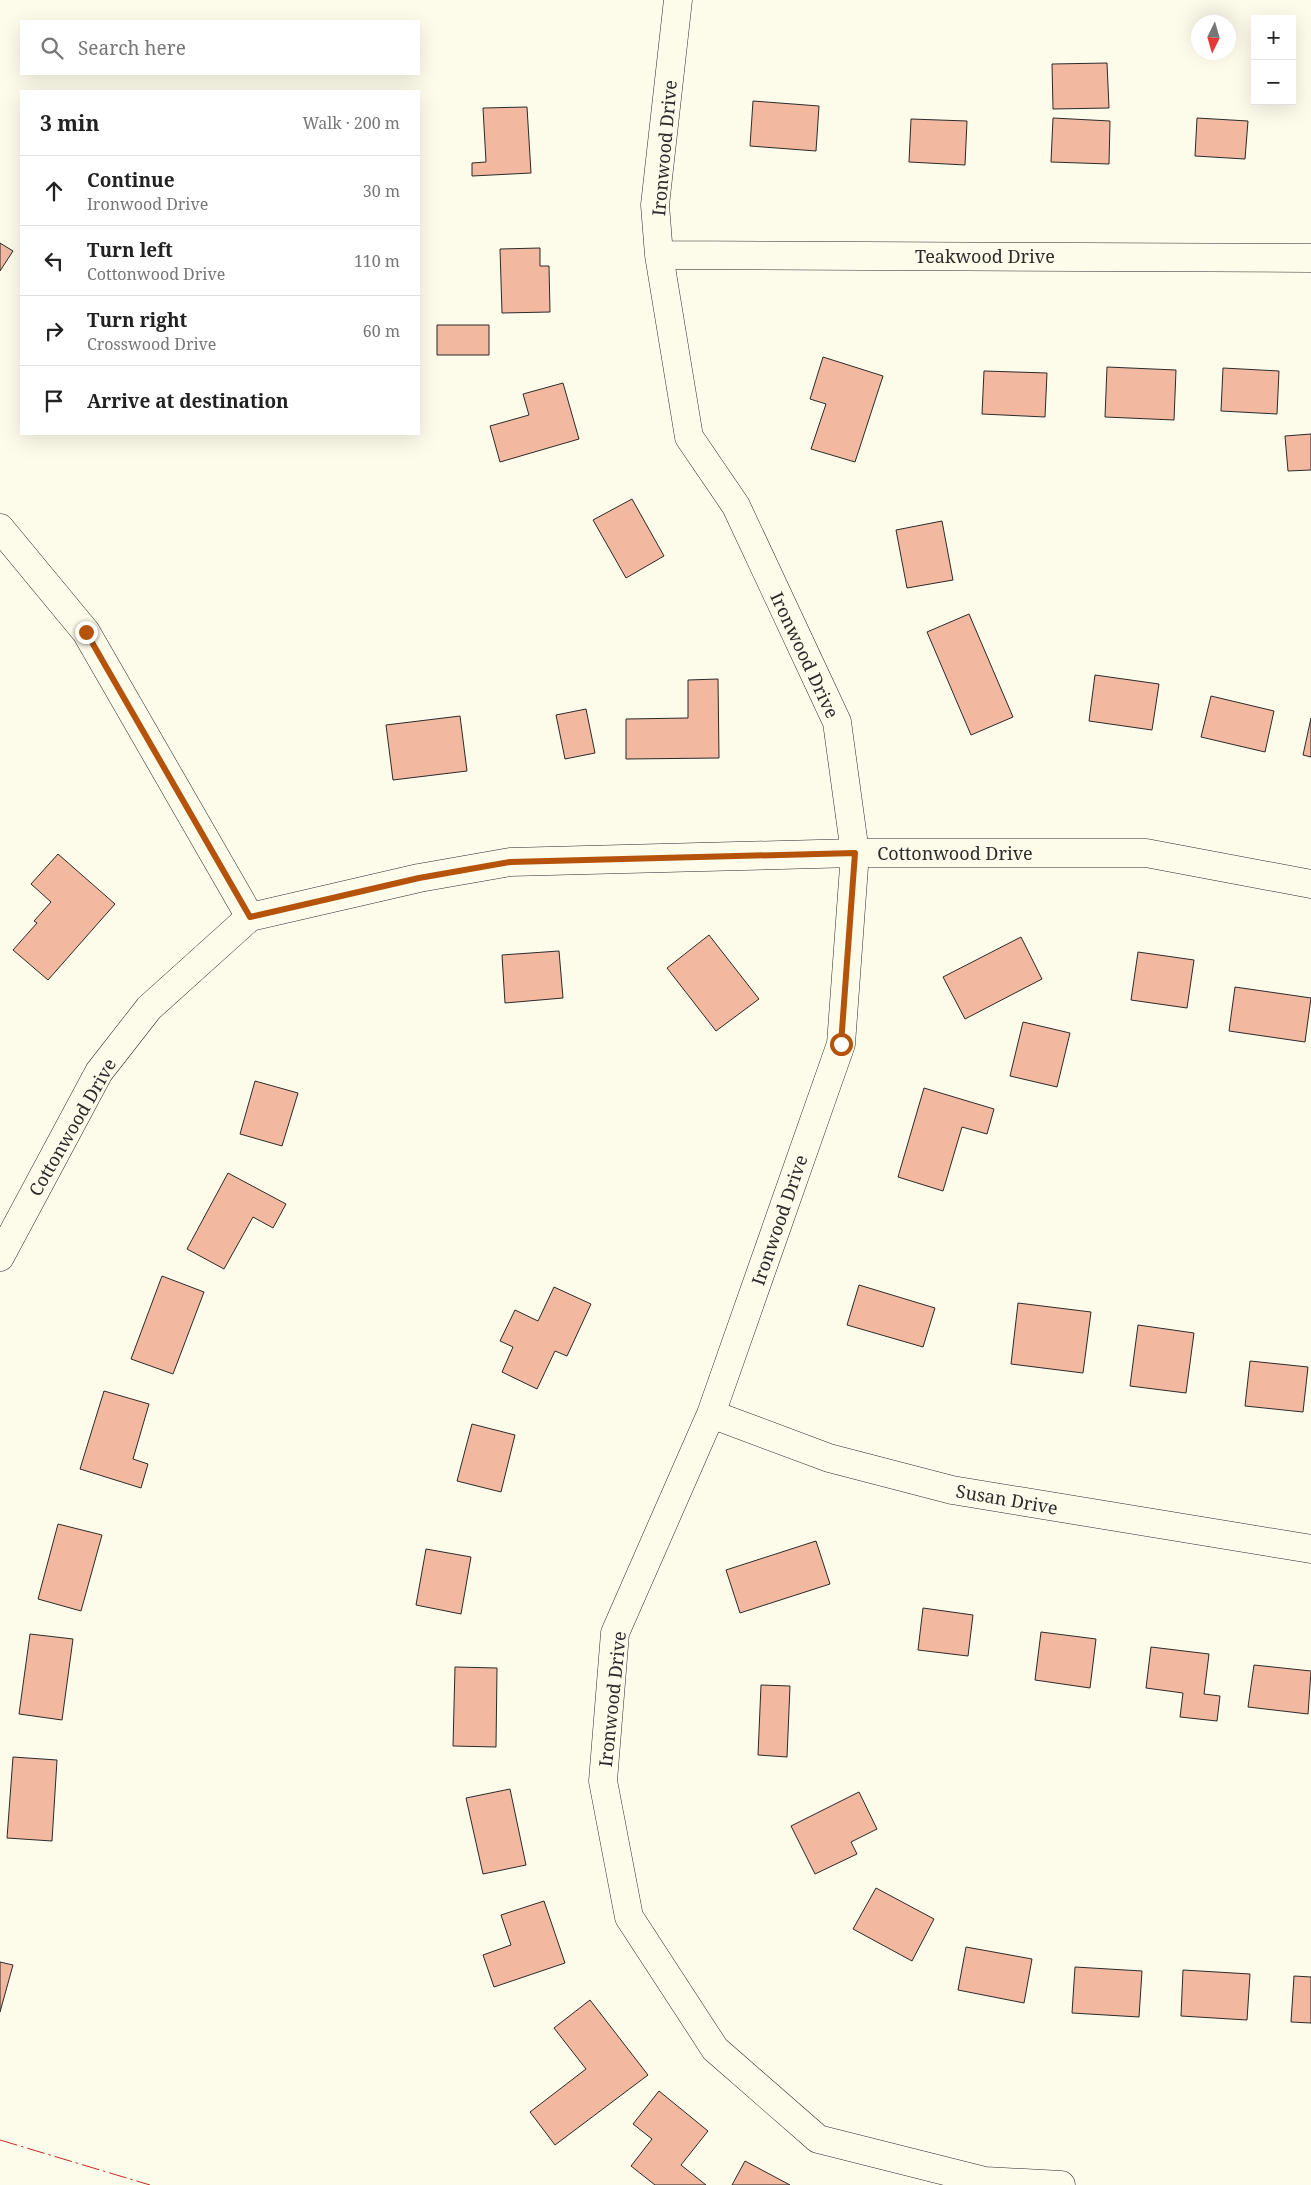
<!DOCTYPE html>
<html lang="en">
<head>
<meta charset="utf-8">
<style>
	body { margin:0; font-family:"Noto Serif",serif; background:#f6f6f6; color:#222 }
	.controls { position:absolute; right:15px; top:15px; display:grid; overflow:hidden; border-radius:0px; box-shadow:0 5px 20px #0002 }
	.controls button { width:45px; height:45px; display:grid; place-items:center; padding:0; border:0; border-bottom:1px solid #e0e0e0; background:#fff; color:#222; font:25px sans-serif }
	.compass { position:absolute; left:1191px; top:15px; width:45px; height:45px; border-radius:50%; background:#fff; box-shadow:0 5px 20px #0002; rotate:185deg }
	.stop { position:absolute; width:15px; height:15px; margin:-11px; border:4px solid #b45309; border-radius:50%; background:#fff }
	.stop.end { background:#b45309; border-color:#fff; box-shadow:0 1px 5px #0008 }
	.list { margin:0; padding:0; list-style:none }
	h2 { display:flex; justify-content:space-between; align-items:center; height:65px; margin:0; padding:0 20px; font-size:21px }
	h2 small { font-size:16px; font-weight:400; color:#767676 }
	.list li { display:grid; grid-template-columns:32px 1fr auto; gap:15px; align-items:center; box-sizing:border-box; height:70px; padding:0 20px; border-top:1px solid #e0e0e0 }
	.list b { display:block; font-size:19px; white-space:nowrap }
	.list p { margin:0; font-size:16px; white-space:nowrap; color:#767676 }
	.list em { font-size:16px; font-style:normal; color:#767676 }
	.icon { flex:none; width:28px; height:28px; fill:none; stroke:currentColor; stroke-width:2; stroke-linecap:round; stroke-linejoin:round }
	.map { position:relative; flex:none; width:1311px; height:2185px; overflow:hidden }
	.search { position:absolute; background:#fff; box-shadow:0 5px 20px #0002; left:20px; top:20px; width:400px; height:55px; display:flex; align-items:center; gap:12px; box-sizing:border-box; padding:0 18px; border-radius:0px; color:#767676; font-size:19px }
	.panel { position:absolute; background:#fff; box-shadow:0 5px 20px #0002; left:20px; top:90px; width:400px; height:345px; border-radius:0px }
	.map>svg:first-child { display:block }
	.building { fill:#f2b8a0; stroke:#2b2b2b }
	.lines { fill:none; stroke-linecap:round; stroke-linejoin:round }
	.street-casing { stroke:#2b2b2b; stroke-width:29 }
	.street { stroke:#fdfbea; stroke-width:28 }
	.power { stroke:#c62828; stroke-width:1; stroke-dasharray:18 4 2.5 4; stroke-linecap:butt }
	.route { stroke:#b45309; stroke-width:6 }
	.labels { text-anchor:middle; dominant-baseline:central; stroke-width:4; stroke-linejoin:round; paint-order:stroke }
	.street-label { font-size:18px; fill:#2b2b2b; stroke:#fdfbea }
</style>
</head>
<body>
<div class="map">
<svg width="1311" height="2185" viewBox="0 0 1311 2185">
	<rect width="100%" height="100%" fill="#fdfbea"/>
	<path class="building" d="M 1107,63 L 1109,108 L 1053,109 L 1052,64 Z
		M 753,101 L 819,106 L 816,151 L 750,146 Z
		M 527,107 L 531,173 L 472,176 L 472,163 L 486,162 L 483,108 Z
		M 1053,118 L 1110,121 L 1109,164 L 1051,162 Z
		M 1197,118 L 1248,121 L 1245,159 L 1195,156 Z
		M 911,119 L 967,121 L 965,165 L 909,162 Z
		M 0,243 L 13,251 L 0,271 Z
		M 540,248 L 540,266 L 549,266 L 550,312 L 502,313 L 500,249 Z
		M 437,325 L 489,325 L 489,355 L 437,355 Z
		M 823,357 L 883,376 L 855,462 L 811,449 L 826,404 L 810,399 Z
		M 1107,367 L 1176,370 L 1174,420 L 1105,417 Z
		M 1223,368 L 1279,371 L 1277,414 L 1221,411 Z
		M 984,371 L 1047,373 L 1045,417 L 982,414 Z
		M 563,383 L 579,439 L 500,462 L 490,426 L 529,415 L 523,394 Z
		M 1311,434 L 1311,470 L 1288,471 L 1285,436 Z
		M 632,499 L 664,556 L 626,578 L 593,520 Z
		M 942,521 L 953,580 L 907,588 L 896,530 Z
		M 969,614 L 1013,717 L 971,735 L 927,632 Z
		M 1095,675 L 1159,684 L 1152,730 L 1089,721 Z
		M 718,679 L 719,758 L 626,759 L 626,719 L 688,718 L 688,680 Z
		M 1211,696 L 1274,711 L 1265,752 L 1201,737 Z
		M 586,709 L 595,753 L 565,759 L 556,715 Z
		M 460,716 L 467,771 L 393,780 L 386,725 Z
		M 1311,718 L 1311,757 L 1303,755 Z
		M 58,854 L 115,904 L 48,980 L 13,950 L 37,923 L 34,921 L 51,902 L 31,884 Z
		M 709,935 L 759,999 L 716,1031 L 667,968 Z
		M 1021,937 L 1042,979 L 965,1019 L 943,977 Z
		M 559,951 L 563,998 L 505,1003 L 502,955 Z
		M 1138,952 L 1194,960 L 1187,1008 L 1131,1000 Z
		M 1235,987 L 1311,998 L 1305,1042 L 1229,1031 Z
		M 1023,1022 L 1070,1033 L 1057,1087 L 1010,1076 Z
		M 255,1081 L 298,1093 L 282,1146 L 240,1134 Z
		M 924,1088 L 994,1109 L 987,1134 L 962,1127 L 943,1191 L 898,1177 Z
		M 228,1173 L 286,1204 L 273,1228 L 253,1217 L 224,1269 L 187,1249 Z
		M 162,1276 L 204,1292 L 173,1374 L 131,1359 Z
		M 859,1285 L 935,1308 L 923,1347 L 847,1325 Z
		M 554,1287 L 591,1304 L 567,1356 L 555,1351 L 537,1389 L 502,1372 L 513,1347 L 500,1341 L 515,1310 L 538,1321 Z
		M 1018,1303 L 1091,1312 L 1083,1373 L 1011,1364 Z
		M 1138,1325 L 1194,1333 L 1186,1393 L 1130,1386 Z
		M 1250,1361 L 1308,1367 L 1303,1412 L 1245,1406 Z
		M 104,1391 L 149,1404 L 133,1459 L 148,1464 L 141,1488 L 80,1469 Z
		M 472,1424 L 515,1435 L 501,1492 L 457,1481 Z
		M 58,1524 L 102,1535 L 81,1611 L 38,1599 Z
		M 816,1541 L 830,1584 L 740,1613 L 726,1570 Z
		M 426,1549 L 471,1557 L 461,1614 L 416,1605 Z
		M 923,1608 L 973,1615 L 968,1656 L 918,1650 Z
		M 1041,1632 L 1096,1639 L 1090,1688 L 1035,1680 Z
		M 30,1634 L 73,1639 L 62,1720 L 19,1714 Z
		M 1151,1647 L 1209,1654 L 1204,1694 L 1220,1696 L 1217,1721 L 1180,1717 L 1183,1693 L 1146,1688 Z
		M 1254,1665 L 1311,1671 L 1308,1714 L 1248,1707 Z
		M 455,1667 L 497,1668 L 496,1747 L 453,1746 Z
		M 761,1685 L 790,1686 L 787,1757 L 758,1755 Z
		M 13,1757 L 57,1760 L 52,1841 L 7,1838 Z
		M 510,1789 L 526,1865 L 483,1874 L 466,1798 Z
		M 859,1792 L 877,1829 L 851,1842 L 857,1854 L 815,1874 L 791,1826 Z
		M 876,1888 L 934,1919 L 912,1961 L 853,1929 Z
		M 544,1901 L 565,1963 L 494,1987 L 483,1955 L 511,1945 L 501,1915 Z
		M 966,1947 L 1032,1959 L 1024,2003 L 958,1990 Z
		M 0,1962 L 13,1965 L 0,2012 Z
		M 1075,1967 L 1142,1971 L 1139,2017 L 1072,2013 Z
		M 1183,1970 L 1250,1974 L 1247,2020 L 1181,2016 Z
		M 1294,1976 L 1311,1977 L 1311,2023 L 1291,2022 Z
		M 590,2000 L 648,2075 L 555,2145 L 530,2112 L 586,2069 L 554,2028 Z
		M 659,2091 L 708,2131 L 681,2165 L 706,2185 L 655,2185 L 631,2166 L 652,2139 L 633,2124 Z
		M 745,2161 L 790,2185 L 732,2185 Z"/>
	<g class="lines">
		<g class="street-casing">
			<path id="street" d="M 678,0 L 655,205 L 659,255 L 689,437 L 736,506 L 837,722 L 855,853 L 841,1044 L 711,1414 L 615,1633 L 603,1781 L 629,1917 L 715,2049 L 818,2139 L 985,2181 L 1061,2185
				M 659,255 L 1311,258
				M 0,528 L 86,632 L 250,917
				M 0,1257 L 99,1072 L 149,1008 L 250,917 L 419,878 L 510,862 L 855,853 L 1146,853 L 1311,884
				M 711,1414 L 829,1458 L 952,1490 L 1311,1549"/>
		</g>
		<use href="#street" class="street"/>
		<path class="power" d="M 0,2140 L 150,2185"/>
	</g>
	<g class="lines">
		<path class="route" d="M 86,632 L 250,917 L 419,878 L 510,862 L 855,853 L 841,1044"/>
	</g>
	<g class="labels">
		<g class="street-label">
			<text transform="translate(664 148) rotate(-85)">Ironwood Drive</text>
			<text x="985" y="256">Teakwood Drive</text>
			<text transform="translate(805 655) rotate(65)">Ironwood Drive</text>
			<text x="955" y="853">Cottonwood Drive</text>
			<text transform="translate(72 1127) rotate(-60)">Cottonwood Drive</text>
			<text transform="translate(779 1220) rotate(-71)">Ironwood Drive</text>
			<text transform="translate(1007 1499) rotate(10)">Susan Drive</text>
			<text transform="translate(612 1699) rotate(-84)">Ironwood Drive</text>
		</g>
	</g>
</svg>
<div class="controls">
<button>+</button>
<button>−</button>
</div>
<svg class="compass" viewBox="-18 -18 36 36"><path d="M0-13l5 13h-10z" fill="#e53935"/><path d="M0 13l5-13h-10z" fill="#767676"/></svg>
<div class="stop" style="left:841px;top:1044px"></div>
<div class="stop end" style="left:86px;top:632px"></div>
<div class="search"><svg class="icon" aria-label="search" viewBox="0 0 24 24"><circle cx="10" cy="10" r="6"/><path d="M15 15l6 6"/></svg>Search here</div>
<section class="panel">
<h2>3 min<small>Walk · 200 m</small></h2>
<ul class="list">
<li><svg class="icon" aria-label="ahead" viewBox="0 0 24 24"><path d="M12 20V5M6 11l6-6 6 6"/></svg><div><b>Continue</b><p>Ironwood Drive</p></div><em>30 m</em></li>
<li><svg class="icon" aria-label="left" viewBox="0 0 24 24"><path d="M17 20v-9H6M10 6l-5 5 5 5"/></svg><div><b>Turn left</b><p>Cottonwood Drive</p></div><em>110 m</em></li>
<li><svg class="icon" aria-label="right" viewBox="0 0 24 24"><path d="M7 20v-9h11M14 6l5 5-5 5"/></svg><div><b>Turn right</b><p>Crosswood Drive</p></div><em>60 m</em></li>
<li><svg class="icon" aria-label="arrive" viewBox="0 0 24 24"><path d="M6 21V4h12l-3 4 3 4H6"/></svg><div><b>Arrive at destination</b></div></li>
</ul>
</section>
</div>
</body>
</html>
